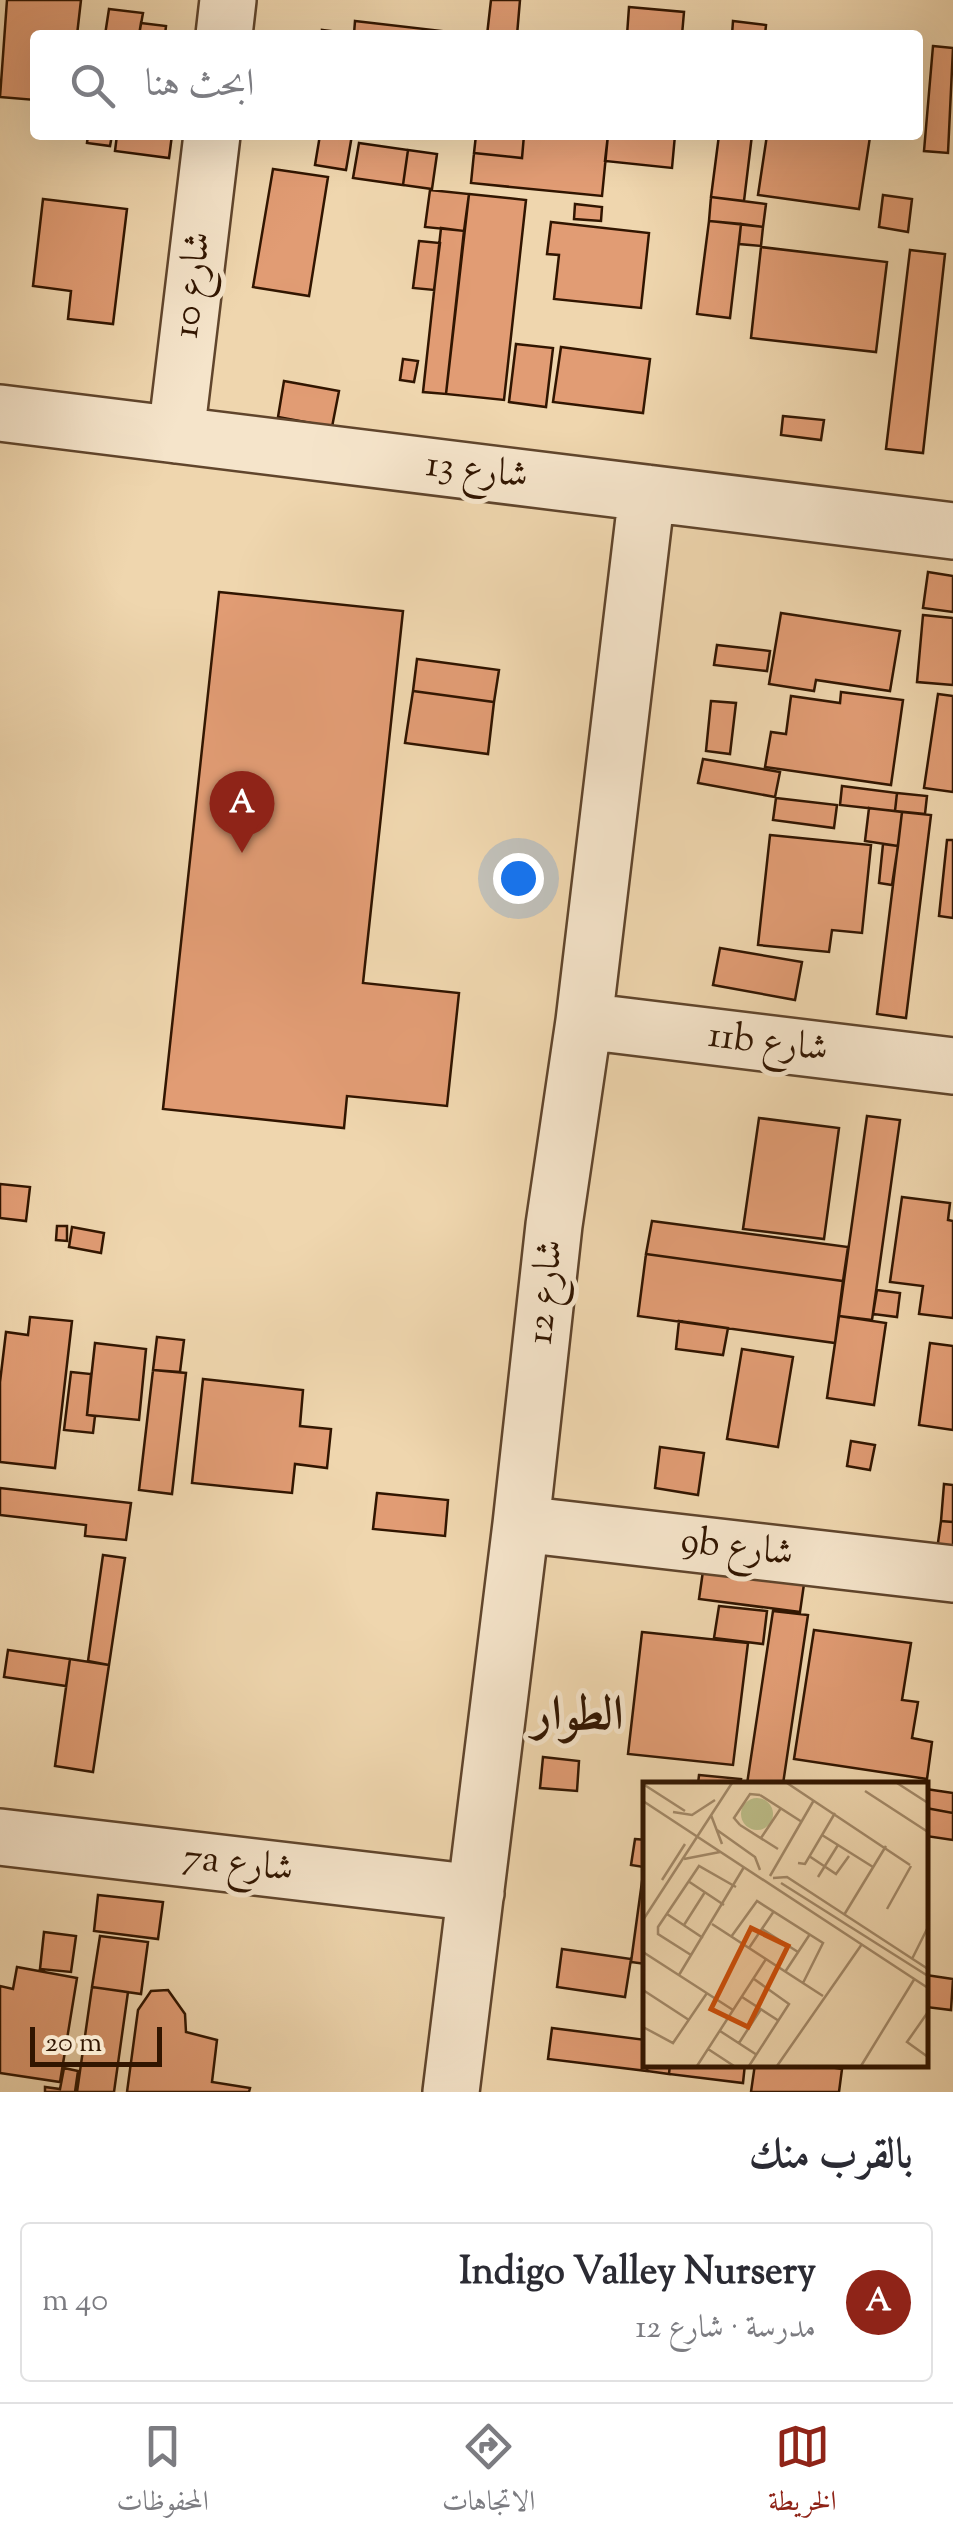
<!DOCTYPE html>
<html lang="ar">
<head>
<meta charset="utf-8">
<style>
	body { margin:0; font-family:"Sorts Mill Goudy",Amiri,serif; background:#f7f7f7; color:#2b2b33; direction:rtl }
	.scale { position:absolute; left:30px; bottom:25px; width:132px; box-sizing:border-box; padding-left:10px; border:5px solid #311500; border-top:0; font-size:28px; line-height:35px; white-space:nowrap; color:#311500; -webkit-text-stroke:8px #f5e4ca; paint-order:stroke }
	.you { position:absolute; left:518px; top:878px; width:35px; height:35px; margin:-25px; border:8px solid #fff; border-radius:50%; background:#1a73e8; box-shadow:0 0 0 15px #1a73e833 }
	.badge { display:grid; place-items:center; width:65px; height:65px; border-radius:50%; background:#8f2418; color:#fff; font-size:32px; font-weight:700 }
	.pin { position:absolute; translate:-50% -82px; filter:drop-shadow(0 2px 5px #0008) }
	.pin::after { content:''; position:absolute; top:52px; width:35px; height:30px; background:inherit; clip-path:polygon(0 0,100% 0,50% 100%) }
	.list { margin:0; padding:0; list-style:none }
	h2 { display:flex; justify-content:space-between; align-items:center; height:130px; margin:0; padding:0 40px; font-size:42px }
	h2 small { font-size:32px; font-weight:400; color:#7c7c81 }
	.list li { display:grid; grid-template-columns:65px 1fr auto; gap:30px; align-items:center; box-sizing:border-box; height:160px; margin:0 20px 20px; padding:0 20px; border:2px solid #e1e1e2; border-radius:10px }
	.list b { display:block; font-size:38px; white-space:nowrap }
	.list p { margin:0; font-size:32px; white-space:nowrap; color:#7c7c81 }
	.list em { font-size:32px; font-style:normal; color:#7c7c81 }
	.icon { flex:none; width:55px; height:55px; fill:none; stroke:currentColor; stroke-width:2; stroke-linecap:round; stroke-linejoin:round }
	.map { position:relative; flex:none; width:953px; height:2092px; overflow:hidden; direction:ltr }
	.search { position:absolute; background:#fff; box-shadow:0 10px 40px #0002; left:30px; right:30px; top:30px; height:110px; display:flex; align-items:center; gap:25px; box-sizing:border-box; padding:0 35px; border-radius:10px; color:#7c7c81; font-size:38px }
	.sheet { height:310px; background:#fff }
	nav { display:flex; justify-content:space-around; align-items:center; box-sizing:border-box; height:140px; border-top:2px solid #e1e1e2; background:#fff; font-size:28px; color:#7c7c81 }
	nav a { display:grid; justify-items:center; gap:5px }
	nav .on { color:#8f2418 }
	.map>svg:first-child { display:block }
	.building { fill:#e19c74; stroke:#311500; stroke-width:2.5 }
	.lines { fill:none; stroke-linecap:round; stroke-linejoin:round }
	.minor-casing { stroke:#60452c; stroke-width:60 }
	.minor { stroke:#f5e4ca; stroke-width:55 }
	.labels { text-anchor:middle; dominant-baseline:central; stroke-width:10; stroke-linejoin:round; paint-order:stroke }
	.street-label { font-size:38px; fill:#311500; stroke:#f5e4ca }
	.district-label { font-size:48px; font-weight:bold; fill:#311500; stroke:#f5e4ca }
	.inset-road { fill:none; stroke:#a38968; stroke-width:2.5 }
	.view { fill:#cd4f0a; fill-opacity:0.15; stroke:#cd4f0a; stroke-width:5 }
	.inset-edge { fill:none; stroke:#311500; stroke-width:5 }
</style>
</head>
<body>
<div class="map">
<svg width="953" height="2092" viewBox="0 0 953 2092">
	<rect width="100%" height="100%" fill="#efd6ae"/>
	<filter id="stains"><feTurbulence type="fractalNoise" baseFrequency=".002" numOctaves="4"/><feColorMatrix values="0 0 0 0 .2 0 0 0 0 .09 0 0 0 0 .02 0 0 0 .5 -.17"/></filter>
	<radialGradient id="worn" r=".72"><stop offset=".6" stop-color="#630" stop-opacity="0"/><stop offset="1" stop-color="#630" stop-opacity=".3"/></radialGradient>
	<path class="building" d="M 7,0 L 81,0 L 77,35 L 35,35 L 35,100 L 0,97 Z
		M 491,0 L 520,0 L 517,35 L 487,35 Z
		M 629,7 L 684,12 L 682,35 L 627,35 Z
		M 109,9 L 143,13 L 139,35 L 105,35 Z
		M 355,21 L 442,31 L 442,35 L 322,35 L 322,30 L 354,34 Z
		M 733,21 L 766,25 L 765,35 L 732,35 Z
		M 141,23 L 166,26 L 165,35 L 139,35 Z
		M 933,46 L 953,48 L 948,153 L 924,151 Z
		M 88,135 L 112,135 L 110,146 L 87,143 Z
		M 117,135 L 172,135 L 169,158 L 115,151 Z
		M 320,135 L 352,135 L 346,170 L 315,165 Z
		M 476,135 L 524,135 L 522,158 L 474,153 Z
		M 524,135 L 608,135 L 602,196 L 471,183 L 474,153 L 522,158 Z
		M 608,135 L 675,135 L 672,168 L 605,161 Z
		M 719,135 L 752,135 L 744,201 L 711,197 Z
		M 767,135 L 870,137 L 859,209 L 758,195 Z
		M 359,143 L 408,150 L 403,185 L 353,178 Z
		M 408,150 L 437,154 L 432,189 L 403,185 Z
		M 273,169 L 328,177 L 309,296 L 253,287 Z
		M 430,190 L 469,194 L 464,231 L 425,227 Z
		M 469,194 L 526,200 L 504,400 L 446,394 Z
		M 883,195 L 912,199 L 908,232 L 879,227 Z
		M 711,197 L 766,204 L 763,227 L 709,221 Z
		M 43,199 L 127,209 L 113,324 L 68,319 L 71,291 L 33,286 Z
		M 575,204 L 602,207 L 601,221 L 574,219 Z
		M 709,221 L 741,224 L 730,318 L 697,314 Z
		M 551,222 L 649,233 L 641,308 L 554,299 L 559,255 L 547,254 Z
		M 741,224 L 763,227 L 761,246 L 739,244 Z
		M 441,228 L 464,231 L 446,394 L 423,392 Z
		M 419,241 L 440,243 L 434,290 L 413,288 Z
		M 761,247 L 887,262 L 876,352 L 751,338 Z
		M 910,250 L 945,254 L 923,453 L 886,449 Z
		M 516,344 L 553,348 L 546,407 L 509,402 Z
		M 561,347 L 650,359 L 643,413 L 553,402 Z
		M 403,359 L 418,361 L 414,382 L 400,380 Z
		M 284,381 L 339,391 L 332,427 L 278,417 Z
		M 783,416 L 824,420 L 821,440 L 781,435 Z
		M 928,572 L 953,576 L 953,612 L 923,608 Z
		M 219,592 L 403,611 L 363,983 L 459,993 L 447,1106 L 347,1096 L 344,1128 L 163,1109 Z
		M 781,613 L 900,631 L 890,691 L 816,680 L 814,691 L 769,684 Z
		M 923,615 L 953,618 L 953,685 L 917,682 Z
		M 717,645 L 770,651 L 767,671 L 714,665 Z
		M 417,659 L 499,670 L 494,702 L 413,691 Z
		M 413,691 L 494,702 L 488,754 L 405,743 Z
		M 841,692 L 903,700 L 891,785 L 765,767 L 771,732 L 786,734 L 791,696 L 840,703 Z
		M 938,694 L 953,696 L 953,792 L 924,788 Z
		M 711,701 L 736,703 L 730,754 L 706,751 Z
		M 703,759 L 780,772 L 775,797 L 698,783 Z
		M 842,786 L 897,793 L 895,811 L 840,805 Z
		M 897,793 L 927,796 L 925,814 L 895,811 Z
		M 776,798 L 837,805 L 834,828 L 773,820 Z
		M 869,808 L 902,812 L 898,846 L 865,841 Z
		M 902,812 L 931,815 L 906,1018 L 877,1014 Z
		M 770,835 L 871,845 L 862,933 L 832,930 L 829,952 L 758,945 Z
		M 947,840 L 953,840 L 953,918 L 939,916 Z
		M 883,844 L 898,846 L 892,885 L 879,883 Z
		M 720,948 L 802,962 L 795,1000 L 713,985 Z
		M 867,1116 L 900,1120 L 872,1320 L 839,1316 Z
		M 759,1118 L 839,1128 L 824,1239 L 743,1229 Z
		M 0,1184 L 30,1187 L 26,1221 L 0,1218 Z
		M 902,1197 L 950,1203 L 948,1220 L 953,1221 L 953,1318 L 919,1314 L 923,1286 L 890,1282 Z
		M 652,1221 L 848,1247 L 843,1281 L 646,1254 Z
		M 57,1226 L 67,1226 L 67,1241 L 56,1240 Z
		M 72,1227 L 104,1233 L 101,1253 L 69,1247 Z
		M 646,1254 L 843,1281 L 835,1343 L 638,1316 Z
		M 877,1290 L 900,1293 L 897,1317 L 873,1314 Z
		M 839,1316 L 886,1323 L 874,1405 L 827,1398 Z
		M 30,1317 L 72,1321 L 55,1468 L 0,1462 L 0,1382 L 6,1332 L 28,1335 Z
		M 679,1321 L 728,1328 L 723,1355 L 676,1349 Z
		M 157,1337 L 184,1340 L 180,1372 L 153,1370 Z
		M 95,1343 L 146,1349 L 139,1420 L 87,1415 Z
		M 930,1343 L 953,1346 L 953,1430 L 919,1425 Z
		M 742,1349 L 793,1357 L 778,1447 L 727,1439 Z
		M 153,1370 L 186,1373 L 172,1494 L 139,1490 Z
		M 71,1372 L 91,1374 L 87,1415 L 95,1416 L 93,1433 L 64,1430 Z
		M 203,1379 L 303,1390 L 300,1426 L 331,1429 L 327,1468 L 295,1464 L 292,1493 L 192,1483 Z
		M 851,1441 L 875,1445 L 870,1470 L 847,1466 Z
		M 660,1447 L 704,1453 L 698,1495 L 655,1488 Z
		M 944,1484 L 953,1485 L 953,1522 L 941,1521 Z
		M 0,1488 L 131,1503 L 126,1540 L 85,1536 L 86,1525 L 0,1515 Z
		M 377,1493 L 448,1500 L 445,1536 L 373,1529 Z
		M 941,1521 L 953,1522 L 953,1552 L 937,1550 Z
		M 103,1555 L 125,1558 L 109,1665 L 88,1661 Z
		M 703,1571 L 804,1584 L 800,1612 L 699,1599 Z
		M 719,1606 L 767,1611 L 763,1644 L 714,1638 Z
		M 773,1611 L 808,1615 L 783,1784 L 747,1784 Z
		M 814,1630 L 911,1643 L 902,1700 L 918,1702 L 912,1738 L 932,1742 L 927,1779 L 794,1759 Z
		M 642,1632 L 748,1643 L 733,1765 L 628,1754 Z
		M 8,1650 L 70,1659 L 66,1686 L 4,1677 Z
		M 70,1659 L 109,1665 L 93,1772 L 55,1766 Z
		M 543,1757 L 579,1761 L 577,1791 L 540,1788 Z
		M 699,1775 L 741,1779 L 740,1784 L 698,1784 Z
		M 926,1789 L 953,1793 L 953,1813 L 926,1808 Z
		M 926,1808 L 953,1813 L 953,1840 L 926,1836 Z
		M 635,1839 L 646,1840 L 646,1964 L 631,1962 L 644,1867 L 631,1865 Z
		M 98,1895 L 163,1902 L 158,1939 L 94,1931 Z
		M 44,1932 L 76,1936 L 71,1972 L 40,1969 Z
		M 100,1936 L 148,1942 L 141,1994 L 92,1987 Z
		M 562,1949 L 631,1959 L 625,1997 L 557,1987 Z
		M 17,1967 L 77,1978 L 60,2082 L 0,2073 L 0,1986 L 13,1989 Z
		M 926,1975 L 953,1979 L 951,2010 L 926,2007 Z
		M 92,1987 L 128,1992 L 114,2092 L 77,2092 Z
		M 168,1990 L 185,2014 L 186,2032 L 217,2040 L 212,2082 L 250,2088 L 249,2092 L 127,2092 L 138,2010 L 151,1991 Z
		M 552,2028 L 646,2040 L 647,2071 L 548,2059 Z
		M 648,2064 L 670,2064 L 669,2074 L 647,2071 Z
		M 670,2064 L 745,2064 L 743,2083 L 669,2074 Z
		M 755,2064 L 812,2064 L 842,2069 L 839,2092 L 751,2092 Z
		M 64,2068 L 78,2071 L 75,2092 L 45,2092 L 45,2087 L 60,2089 Z"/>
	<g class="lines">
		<g class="minor-casing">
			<path id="minor" d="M 224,35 L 228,0
				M 0,413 L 953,531
				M 176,435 L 212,135
				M 584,1021 L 953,1066
				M 521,1524 L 953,1574
				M 0,1837 L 476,1893
				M 451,2092 L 521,1524 L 554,1225 L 584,1021 L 647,493"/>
		</g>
		<use href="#minor" class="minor"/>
	</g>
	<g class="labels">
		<g class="street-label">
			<text transform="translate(194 285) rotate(-83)">شارع 10</text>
			<text transform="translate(477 472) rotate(7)">شارع 13</text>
			<text transform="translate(768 1044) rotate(7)">11b شارع</text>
			<text transform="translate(547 1292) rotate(-84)">شارع 12</text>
			<text transform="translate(737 1549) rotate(7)">9b شارع</text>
			<text transform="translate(238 1865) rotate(7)">7a شارع</text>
		</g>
		<g class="district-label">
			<text x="578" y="1717">الطوار</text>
		</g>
	</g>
	<g transform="translate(643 1782)">
		<rect width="285" height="285" fill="#efd6ae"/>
		<path d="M98 32a16 16 0 1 1 32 0a16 16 0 1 1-32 0Z" fill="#bcbd88"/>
		<path class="inset-road" d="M 144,1 L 267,83M 254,1 L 285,21M 0,2 L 42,29M 222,9 L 285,50M 117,13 L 159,40M 0,19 L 285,206M 30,30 L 49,33 L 72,18M 68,33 L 79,62M 97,43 L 91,36 L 107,12 L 117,13M 97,43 L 135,67M 74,48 L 112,75 L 117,88M 179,53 L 230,85M 118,56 L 138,26M 166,74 L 193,92 L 206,74M 41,77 L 77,70M 155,81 L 162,82 L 192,31M 127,94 L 171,18M 175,95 L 195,63M 130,96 L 144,95 L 285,187M 19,98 L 42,62M 45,99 L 81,123M 138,101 L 285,194M 244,127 L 268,84M 24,132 L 60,156M 201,133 L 243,64M 0,138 L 89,1M 69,142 L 180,214M 41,143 L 62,110M 119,147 L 155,170M 88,155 L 114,119 L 180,161 L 160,201M 106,166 L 131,129M 0,170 L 90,228M 48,173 L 15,152 L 15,145 L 56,84 L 93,105M 269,177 L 285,145M 142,190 L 167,152M 36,193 L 101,85M 0,208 L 46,238M 99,215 L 136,239M 285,230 L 264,260 L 285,275M 0,245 L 30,261 L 64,211M 77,249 L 114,273M 96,261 L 118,227M 65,267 L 91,284M 54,284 L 123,177M 106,284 L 146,222 L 111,197M 134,284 L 219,162M 218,284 L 272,196"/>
		<path class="view" d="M 108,146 L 145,164 L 105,245 L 68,227 Z"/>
		<rect width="285" height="285" class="inset-edge"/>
	</g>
	<rect width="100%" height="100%" filter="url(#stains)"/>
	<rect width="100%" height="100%" fill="url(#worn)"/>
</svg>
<div class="scale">20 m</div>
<div class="you"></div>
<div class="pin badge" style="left:242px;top:853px">A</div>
<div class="search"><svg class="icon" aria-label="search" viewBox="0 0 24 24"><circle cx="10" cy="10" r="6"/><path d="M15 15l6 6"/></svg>ابحث هنا</div>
</div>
<section class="sheet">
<h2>بالقرب منك<small></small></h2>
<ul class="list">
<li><span class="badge">A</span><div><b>Indigo Valley Nursery</b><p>مدرسة · شارع 12</p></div><em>40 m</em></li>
</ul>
</section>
<nav>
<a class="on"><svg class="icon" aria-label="map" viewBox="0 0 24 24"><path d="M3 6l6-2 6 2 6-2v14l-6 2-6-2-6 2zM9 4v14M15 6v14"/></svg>الخريطة</a>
<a><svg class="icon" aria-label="directions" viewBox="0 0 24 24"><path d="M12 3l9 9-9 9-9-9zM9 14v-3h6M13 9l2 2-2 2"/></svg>الاتجاهات</a>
<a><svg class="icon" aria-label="saved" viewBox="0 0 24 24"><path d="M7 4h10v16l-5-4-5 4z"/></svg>المحفوظات</a>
</nav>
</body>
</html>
